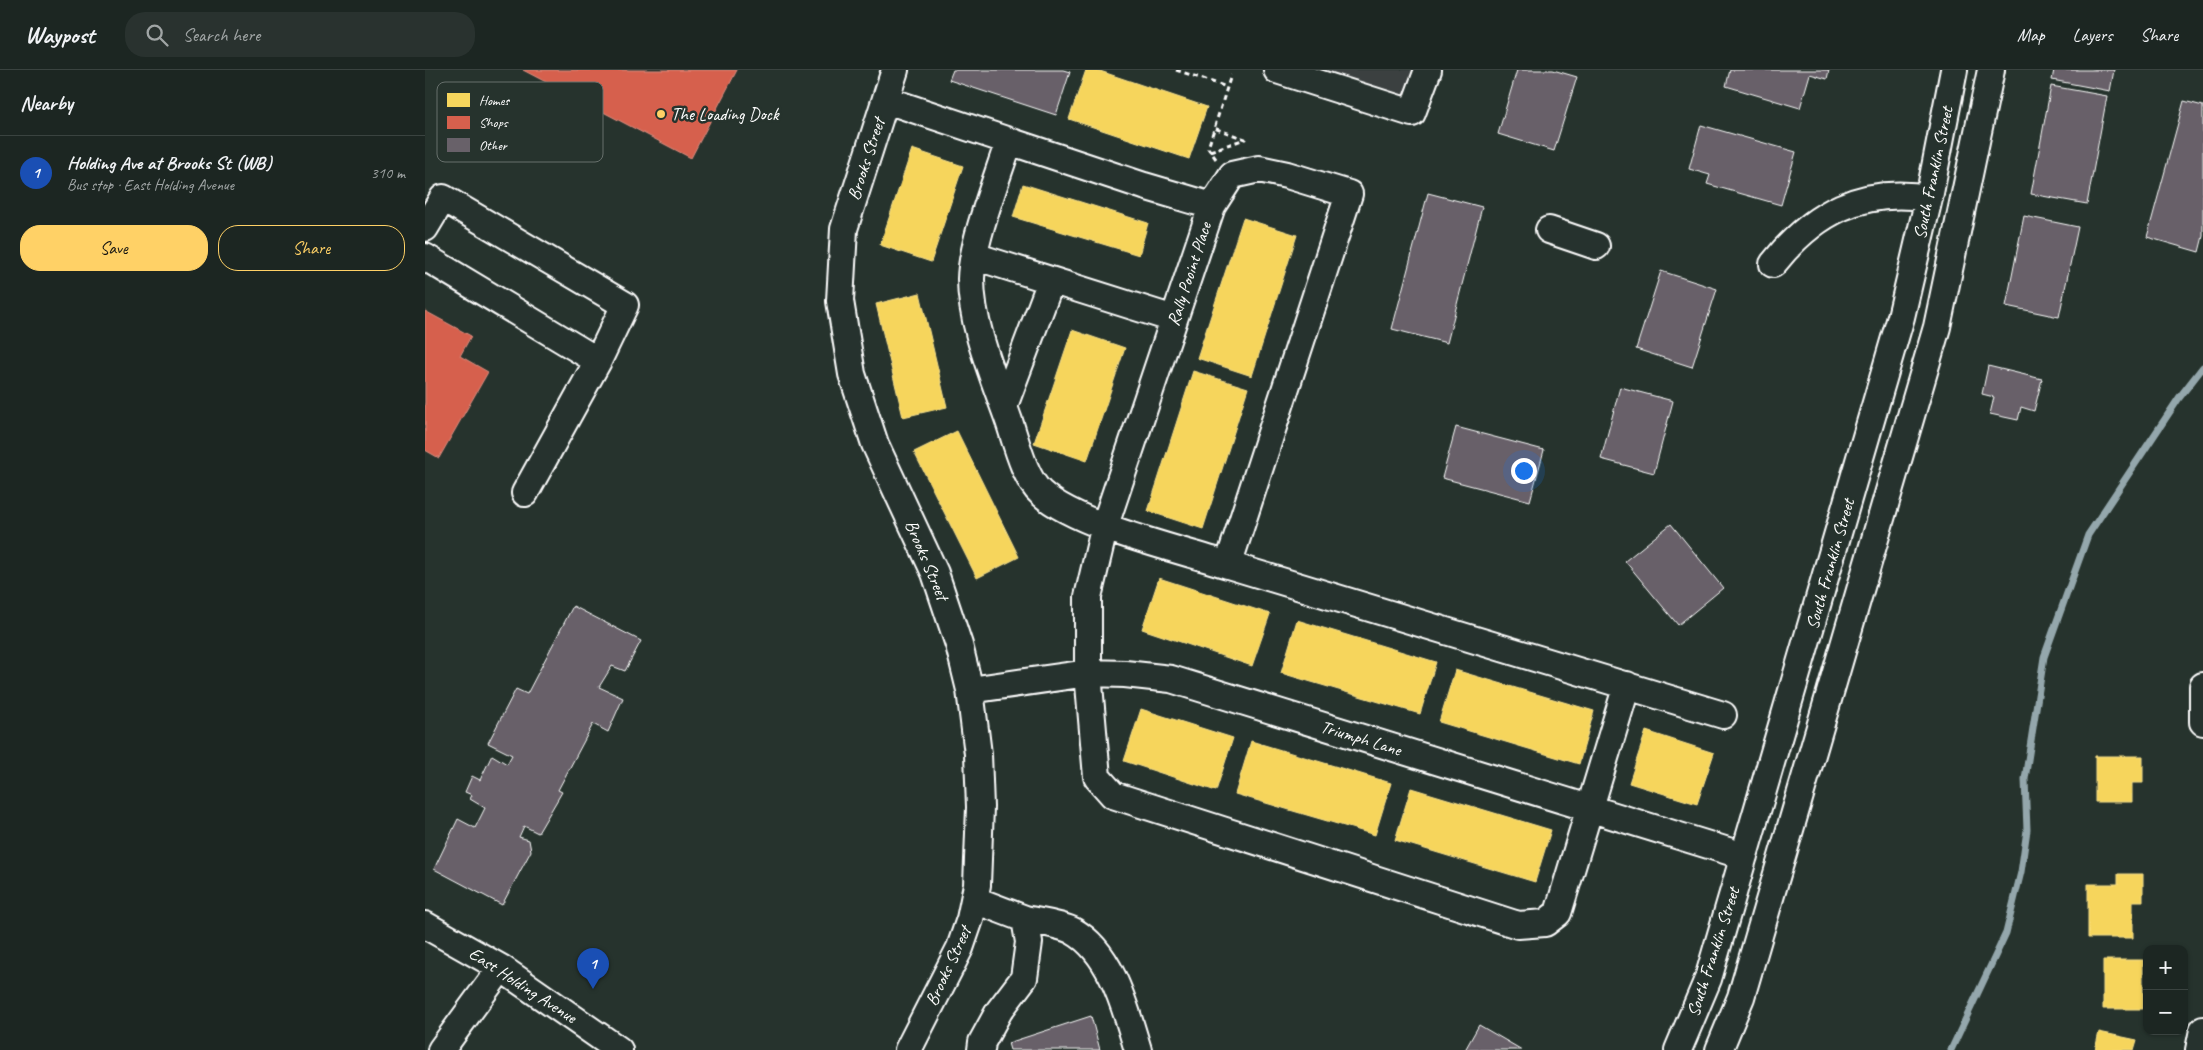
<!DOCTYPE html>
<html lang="en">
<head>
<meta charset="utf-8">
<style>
	body { margin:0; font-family:Caveat,sans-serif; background:#29322f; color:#f1f3f6 }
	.controls { position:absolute; right:15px; bottom:15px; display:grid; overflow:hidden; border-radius:10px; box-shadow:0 1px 4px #0004 }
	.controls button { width:45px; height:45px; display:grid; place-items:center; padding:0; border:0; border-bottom:1px solid #3a4340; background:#1c2622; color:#f1f3f6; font:25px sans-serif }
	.you { position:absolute; left:1098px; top:400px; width:18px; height:18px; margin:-12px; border:4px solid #fff; border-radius:50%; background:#1a73e8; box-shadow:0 0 0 8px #1a73e833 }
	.badge { display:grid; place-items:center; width:32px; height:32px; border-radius:50%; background:#ffd166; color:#fff; font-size:16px; font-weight:700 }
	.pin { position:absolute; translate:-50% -41px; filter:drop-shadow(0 1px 2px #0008) }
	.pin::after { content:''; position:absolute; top:26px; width:18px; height:15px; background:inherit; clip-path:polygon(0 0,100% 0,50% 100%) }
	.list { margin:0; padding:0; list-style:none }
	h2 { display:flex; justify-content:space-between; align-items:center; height:65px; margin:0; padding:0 20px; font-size:21px }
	h2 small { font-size:16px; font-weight:400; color:#a0a5a5 }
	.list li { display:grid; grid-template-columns:32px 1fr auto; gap:15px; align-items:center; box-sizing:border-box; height:75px; padding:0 20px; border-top:1px solid #3a4340 }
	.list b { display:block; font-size:19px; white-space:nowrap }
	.list p { margin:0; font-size:16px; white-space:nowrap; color:#a0a5a5 }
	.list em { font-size:16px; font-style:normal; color:#a0a5a5 }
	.actions { display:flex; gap:10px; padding:15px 20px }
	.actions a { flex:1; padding:11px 0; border:1px solid #ffd166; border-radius:20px; text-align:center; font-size:18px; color:#ffd166 }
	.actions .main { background:#ffd166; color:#111 }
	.icon { flex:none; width:28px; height:28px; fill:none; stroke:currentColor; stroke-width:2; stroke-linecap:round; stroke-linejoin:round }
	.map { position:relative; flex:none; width:1778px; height:980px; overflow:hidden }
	header { display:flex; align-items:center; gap:30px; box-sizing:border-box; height:70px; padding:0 25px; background:#1c2622; border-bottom:1px solid #3a4340 }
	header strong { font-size:24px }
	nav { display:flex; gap:28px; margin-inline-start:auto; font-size:18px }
	.search { width:350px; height:45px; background:#29322f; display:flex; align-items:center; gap:12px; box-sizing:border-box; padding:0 18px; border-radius:20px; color:#a0a5a5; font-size:19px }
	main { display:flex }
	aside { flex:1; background:#1c2622 }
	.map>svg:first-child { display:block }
	.built { fill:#3a413f }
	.homes { fill:#f6d55c; stroke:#f9e28d }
	.shops { fill:#d6604d; stroke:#e29082 }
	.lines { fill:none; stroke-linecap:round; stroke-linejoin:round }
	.stream { stroke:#94a7ac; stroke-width:7 }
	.building { fill:#686169; stroke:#fff }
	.minor-casing { stroke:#fff; stroke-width:30 }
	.path { stroke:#fff; stroke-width:3; stroke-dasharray:5 4; stroke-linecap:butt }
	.minor { stroke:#26332d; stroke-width:26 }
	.poi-dot { fill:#ffd166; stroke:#26332d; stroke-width:2 }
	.labels { text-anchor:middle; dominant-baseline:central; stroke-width:5; stroke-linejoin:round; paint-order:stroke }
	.poi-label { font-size:18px; fill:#fff; stroke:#26332d; text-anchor:start }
	.street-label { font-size:18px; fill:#fff; stroke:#26332d }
	.key { fill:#26332d; stroke:#67706c; stroke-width:1 }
	.key-label { font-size:14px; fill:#fff }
</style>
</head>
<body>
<header>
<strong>Waypost</strong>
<div class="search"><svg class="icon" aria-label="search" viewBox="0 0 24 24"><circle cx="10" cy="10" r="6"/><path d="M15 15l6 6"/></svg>Search here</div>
<nav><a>Map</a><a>Layers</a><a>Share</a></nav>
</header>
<main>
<aside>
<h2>Nearby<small></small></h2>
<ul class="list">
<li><span class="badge" style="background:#1a4fb4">1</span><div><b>Holding Ave at Brooks St (WB)</b><p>Bus stop · East Holding Avenue</p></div><em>310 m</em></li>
</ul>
<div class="actions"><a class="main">Save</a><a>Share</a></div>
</aside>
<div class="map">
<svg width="1778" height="980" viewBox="0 0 1778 980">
	<rect width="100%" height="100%" fill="#26332d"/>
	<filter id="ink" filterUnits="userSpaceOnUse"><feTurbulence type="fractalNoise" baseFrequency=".02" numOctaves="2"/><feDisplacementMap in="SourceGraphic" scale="10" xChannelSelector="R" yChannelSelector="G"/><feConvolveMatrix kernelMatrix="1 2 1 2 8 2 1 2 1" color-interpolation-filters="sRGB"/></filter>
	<g filter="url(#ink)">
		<path class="built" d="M 859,0 L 1002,0 L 987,43 Z"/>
		<path class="homes" d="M 661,0 L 672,0 L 782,37 L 764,89 L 644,49 Z
			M 487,79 L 538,96 L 506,192 L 455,175 Z
			M 598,114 L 723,153 L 714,185 L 588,147 Z
			M 818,148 L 872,165 L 827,306 L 772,288 Z
			M 495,223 L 522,337 L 478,347 L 451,234 Z
			M 647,260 L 700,278 L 662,391 L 609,373 Z
			M 768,301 L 823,318 L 778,459 L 723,441 Z
			M 532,361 L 594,487 L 552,508 L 489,382 Z
			M 734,508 L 845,544 L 827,596 L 717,559 Z
			M 872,550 L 1011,592 L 995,644 L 856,603 Z
			M 1030,600 L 1169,641 L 1154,694 L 1014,652 Z
			M 716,639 L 808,668 L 791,721 L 699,691 Z
			M 1221,661 L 1289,683 L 1272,734 L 1204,713 Z
			M 826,671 L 966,713 L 950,765 L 810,724 Z
			M 1670,686 L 1718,686 L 1718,713 L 1707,713 L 1707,732 L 1670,732 Z
			M 986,718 L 1126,760 L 1110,812 L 970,770 Z
			M 1693,804 L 1718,804 L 1718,831 L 1708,831 L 1708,868 L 1663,868 L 1663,814 L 1693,814 Z
			M 1678,890 L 1718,890 L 1718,939 L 1678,939 Z
			M 1674,962 L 1712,970 L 1709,980 L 1670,980 Z"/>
		<path class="shops" d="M 98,0 L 312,0 L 266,88 Z
			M 0,241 L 46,266 L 35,286 L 63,302 L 14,388 L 0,380 Z"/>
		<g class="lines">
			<path class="stream" d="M 1526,980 L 1581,863 L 1596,802 L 1602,760 L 1600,709 L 1619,587 L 1663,465 L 1754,328 L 1778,297"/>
		</g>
		<path class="building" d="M 528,0 L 638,0 L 645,2 L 631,45 L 524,10 Z
			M 1092,0 L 1128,0 L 1152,7 L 1129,81 L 1073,64 Z
			M 1305,0 L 1404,0 L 1402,9 L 1385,4 L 1375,38 L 1301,16 Z
			M 1629,0 L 1689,0 L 1685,21 L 1627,10 Z
			M 1626,16 L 1682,26 L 1662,134 L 1606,124 Z
			M 1759,31 L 1778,36 L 1778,166 L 1774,182 L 1722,167 Z
			M 1276,55 L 1371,82 L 1356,135 L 1282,114 L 1285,105 L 1264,99 Z
			M 1003,123 L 1057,137 L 1022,273 L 967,259 Z
			M 1599,146 L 1653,157 L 1634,247 L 1581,236 Z
			M 1236,201 L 1292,219 L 1267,297 L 1211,279 Z
			M 1563,296 L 1617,309 L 1609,341 L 1596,337 L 1593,350 L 1565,344 L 1569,327 L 1557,324 Z
			M 1195,317 L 1248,331 L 1229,403 L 1176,389 Z
			M 1031,357 L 1119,380 L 1105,431 L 1017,408 Z
			M 1246,454 L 1298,518 L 1253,555 L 1200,491 Z
			M 148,536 L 216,571 L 200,601 L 187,596 L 174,617 L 198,628 L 183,662 L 168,654 L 133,720 L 137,722 L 113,763 L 99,756 L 94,767 L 104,770 L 106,781 L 77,835 L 9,799 L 33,749 L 50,758 L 60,738 L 45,729 L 47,725 L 40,722 L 47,706 L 55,710 L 67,685 L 82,694 L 87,685 L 63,673 L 91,619 L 102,624 Z
			M 666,946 L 675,980 L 585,980 L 583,973 Z
			M 1054,955 L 1097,980 L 1040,980 Z"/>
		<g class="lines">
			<g class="minor-casing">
				<path id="minor" d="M 470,0 L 419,159 L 415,231 L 427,304 L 450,374 L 510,503 L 534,575 L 545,620 L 553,684 L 555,737 L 552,815 L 545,849 L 535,878 L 483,980
					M 852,0 L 987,43 L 1003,0
					M 461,30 L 719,116 L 787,136 L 680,455 L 663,527 L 663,603 L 672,707 L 688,725 L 1093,855 L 1120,853 L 1133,843 L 1202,615
					M 584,71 C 572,109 547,171 546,209 C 546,256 569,308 584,351 C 591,372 600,409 616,423 C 653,456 753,479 803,495 L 924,124 L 862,105 L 834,99 L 807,105 L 787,136
					M 0,158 L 18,128 L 200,235 L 173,291 L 0,187
					M 1124,160 L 1171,176
					M 549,186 L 749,249
					M 1348,194 C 1389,142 1437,117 1504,128
					M 579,336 L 626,211
					M 100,423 L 173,291
					M 803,495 L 1298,645
					M 1778,616 L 1778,652
					M 545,620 L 663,603 L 700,604 L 746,609 L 1319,786
					M 550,830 L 600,849 L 604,872 L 599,908 L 574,941 L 557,972 L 556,980
					M 600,849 C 614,852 635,854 648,861 C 687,882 701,941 713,980
					M 0,855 L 76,898 L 194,980
					M 16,980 L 76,898
					M 1253,980 L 1283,909 L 1476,247 L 1504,128 L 1529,0
					M 1294,980 L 1316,927 L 1512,257 L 1566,0
					M 1774,980 L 1778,960"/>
			</g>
			<path class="path" d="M 751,0 L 802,17
				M 785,81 L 820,69 L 789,58
				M 791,89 L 783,78 L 806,5"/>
			<use href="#minor" class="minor"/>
		</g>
	</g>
	<circle class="poi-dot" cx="236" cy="44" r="5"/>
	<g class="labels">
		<g class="poi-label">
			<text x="246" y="44">The Loading Dock</text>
		</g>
		<g class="street-label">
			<text transform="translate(441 89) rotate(-72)">Brooks Street</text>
			<text transform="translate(1508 103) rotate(-78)">South Franklin Street</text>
			<text transform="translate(764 204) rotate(-72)">Rally Pooint Place</text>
			<text transform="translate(502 490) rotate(67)">Brooks Street</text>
			<text transform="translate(1405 494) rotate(-74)">South Franklin Street</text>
			<text transform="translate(936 668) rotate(17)">Triumph Lane</text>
			<text transform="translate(1288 882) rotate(-72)">South Franklin Street</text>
			<text transform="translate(523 896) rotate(-65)">Brooks Street</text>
			<text transform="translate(98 915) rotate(33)">East Holding Avenue</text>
		</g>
	</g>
	<rect x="12" y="12" width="166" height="80" rx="8" class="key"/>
	<rect x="22" y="23" width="23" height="14" fill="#f6d55c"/>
	<rect x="22" y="46" width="23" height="13" fill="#d6604d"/>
	<rect x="22" y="68" width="23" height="14" fill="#686169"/>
	<g class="key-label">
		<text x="54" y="35">Homes</text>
		<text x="54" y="57">Shops</text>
		<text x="54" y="80">Other</text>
	</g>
</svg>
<div class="controls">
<button>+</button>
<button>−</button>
</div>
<div class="you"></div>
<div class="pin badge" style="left:168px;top:919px;background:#1a4fb4">1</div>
</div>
</main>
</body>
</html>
